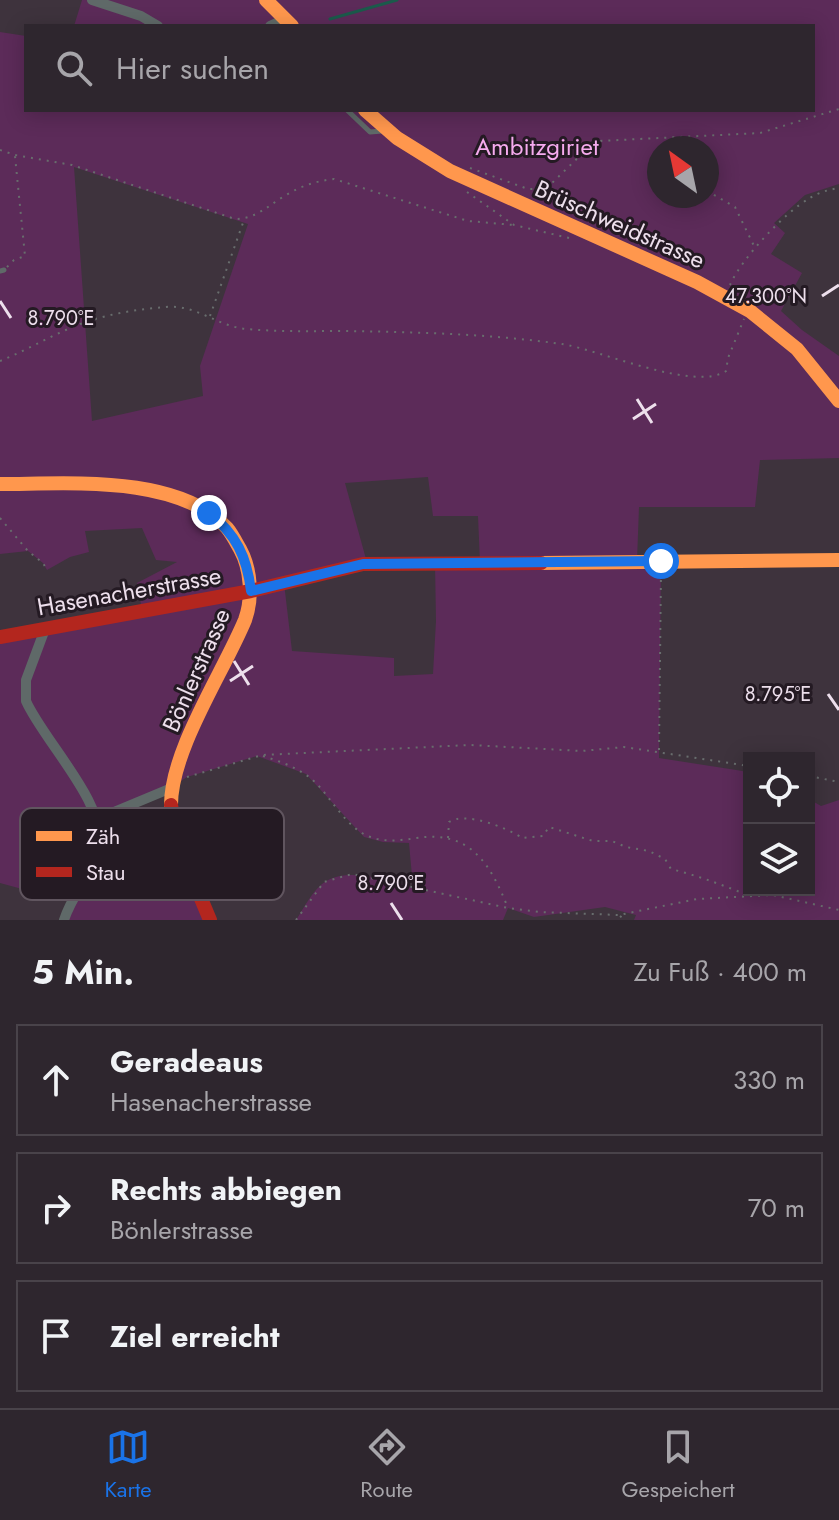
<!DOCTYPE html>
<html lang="de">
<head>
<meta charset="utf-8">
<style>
	body { margin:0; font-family:Jost,sans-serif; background:#362e36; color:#f1f3f6 }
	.controls { position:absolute; right:24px; bottom:24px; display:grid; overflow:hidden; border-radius:0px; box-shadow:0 4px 20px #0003 }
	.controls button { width:72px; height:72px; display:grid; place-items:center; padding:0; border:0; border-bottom:2px solid #49434a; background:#2e262e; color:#f1f3f6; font:40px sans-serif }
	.compass { position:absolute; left:647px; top:136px; width:72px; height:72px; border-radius:50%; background:#2e262e; box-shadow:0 4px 20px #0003; rotate:327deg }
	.stop { position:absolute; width:24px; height:24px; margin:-18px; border:6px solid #1a73e8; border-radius:50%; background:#fff }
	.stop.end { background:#1a73e8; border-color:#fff; box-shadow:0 2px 8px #0008 }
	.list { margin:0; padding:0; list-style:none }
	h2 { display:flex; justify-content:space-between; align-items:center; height:104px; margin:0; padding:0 32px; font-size:34px }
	h2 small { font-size:26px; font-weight:400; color:#a7a5aa }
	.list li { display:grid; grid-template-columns:52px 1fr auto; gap:24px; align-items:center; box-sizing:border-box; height:112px; margin:0 16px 16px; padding:0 16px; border:2px solid #49434a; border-radius:0px }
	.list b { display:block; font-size:30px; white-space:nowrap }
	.list p { margin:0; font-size:26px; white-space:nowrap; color:#a7a5aa }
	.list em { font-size:26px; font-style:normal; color:#a7a5aa }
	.icon { flex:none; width:44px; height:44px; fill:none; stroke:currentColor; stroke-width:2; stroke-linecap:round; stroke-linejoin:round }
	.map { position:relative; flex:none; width:839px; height:920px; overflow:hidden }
	.search { position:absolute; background:#2e262e; box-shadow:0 4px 20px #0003; left:24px; right:24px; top:24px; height:88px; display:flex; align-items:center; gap:20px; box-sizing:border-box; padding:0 28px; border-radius:0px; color:#a7a5aa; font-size:30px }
	.sheet { height:488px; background:#2e262e }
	nav { display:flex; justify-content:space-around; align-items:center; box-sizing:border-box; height:112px; border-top:2px solid #49434a; background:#2e262e; font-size:22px; color:#a7a5aa }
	nav a { display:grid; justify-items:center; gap:4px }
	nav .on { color:#1a73e8 }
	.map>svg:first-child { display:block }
	.green { fill:#5c2b59; fill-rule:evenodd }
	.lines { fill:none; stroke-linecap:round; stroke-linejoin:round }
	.stream { stroke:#1b5a4b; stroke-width:3 }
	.path { stroke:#686d6d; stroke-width:2; stroke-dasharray:2 6; stroke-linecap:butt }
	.lane { stroke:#5f6968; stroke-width:5 }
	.street { stroke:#5f6968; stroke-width:10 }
	.slow { stroke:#ff974d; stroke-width:14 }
	.jam { stroke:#b3261e; stroke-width:14 }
	.route { stroke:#1a73e8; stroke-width:10 }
	.ticks { fill:none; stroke:#eddfec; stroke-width:3 }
	.labels { text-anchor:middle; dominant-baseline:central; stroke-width:6; stroke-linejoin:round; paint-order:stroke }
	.park-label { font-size:24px; fill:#f6abef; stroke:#241a23 }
	.street-label { font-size:24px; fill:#eddfec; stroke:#241a23 }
	.key { fill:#241a23; stroke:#60555f; stroke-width:2 }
	.key-label { font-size:22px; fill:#eddfec }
	.ticks-label { font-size:20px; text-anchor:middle; fill:#eddfec; stroke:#241a23; stroke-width:6; stroke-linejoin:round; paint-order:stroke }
</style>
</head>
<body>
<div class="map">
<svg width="839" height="920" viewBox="0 0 839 920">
	<rect width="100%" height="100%" fill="#3e333d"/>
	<path class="green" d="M 82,0 L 839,0 L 839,184 L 805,195 L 774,223 L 785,233 L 771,254 L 802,273 L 781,311 L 802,330 L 839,356 L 839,458 L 760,460 L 755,507 L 639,507 L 637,561 L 661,561 L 659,758 L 749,772 L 749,890 L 809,890 L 809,799 L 821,806 L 839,800 L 839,920 L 634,920 L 636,915 L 605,907 L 534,917 L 508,908 L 503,920 L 296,920 C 304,908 311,893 322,884 C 346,865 386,881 413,887 L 409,843 L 383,842 L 364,837 L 306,774 L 257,756 L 187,777 L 169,789 L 98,819 L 98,851 L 123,877 L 182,851 L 210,920 L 64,920 L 70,902 L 0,883 L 0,637 L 142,610 L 137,583 L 177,562 L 156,560 L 142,528 L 85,531 L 89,552 L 70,557 L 47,570 L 43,563 L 28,551 L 0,554 L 0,32 L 26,36 L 26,110 L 813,110 L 813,26 L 74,26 ZM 659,148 L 707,148 L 707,196 L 659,196 ZM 74,167 L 248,224 L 200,366 L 203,396 L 92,421 ZM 428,477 L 433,516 L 478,516 L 480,563 L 435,563 L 436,621 L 433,674 L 394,676 L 394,658 L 292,651 L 284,583 L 366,559 L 345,483 Z"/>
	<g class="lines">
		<path class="stream" d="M 330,19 L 397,0"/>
		<path class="path" d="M 0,150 L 15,155 L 72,165 L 235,219 C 256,219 269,205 286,195 C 301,186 316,181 334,179 L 468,221 L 514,225
			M 470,168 L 528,189 L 542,189 L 553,182 L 590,146 L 599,141 L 760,133 L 839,109
			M 707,191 L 735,207 L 755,248
			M 467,192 L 514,225 L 569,238
			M 7,267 L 14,260 L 25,256 L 15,156
			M 730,285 C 741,259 785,212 810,198 C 819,192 828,190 839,188
			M 210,316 L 244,220
			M 0,361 C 30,349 58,331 89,321 C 113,313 141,309 166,307 C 196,304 218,327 247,329 C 279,332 311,331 344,331 C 417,332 490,334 562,344 C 600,350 695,392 726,371 L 728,358 L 744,319
			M 0,518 L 28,551 L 43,563 L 47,570
			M 659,750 L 661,572
			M 263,756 C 282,762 302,769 317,784 C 332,800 343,821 362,833 C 378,843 398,841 416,838 C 470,830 490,863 508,908
			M 809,776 L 839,782
			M 187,777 L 262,755 L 470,745 L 582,751 L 624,747 L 749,766
			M 448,838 L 449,822 C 465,811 508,828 522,838 L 543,836 L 549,827 L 593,841 L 612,841 L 626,847 L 649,851 L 665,859 L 671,869 C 695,875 717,883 740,892 L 743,896
			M 620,916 L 625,920
			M 296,920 L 324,882 L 352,874 L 508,908 L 539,912 L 619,915 L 697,899 L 773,895 L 839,910"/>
		<path class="lane" d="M 347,110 L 370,132 L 382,131
			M 0,271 L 4,270"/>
		<path class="street" d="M 92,0 L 141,16 L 158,26
			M 270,26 L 285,19
			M 45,629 L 26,680 L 26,701 C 43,740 108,805 99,847 C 93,873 72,894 64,920
			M 97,819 L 169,789"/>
		<path class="slow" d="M 266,0 L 292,26
			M 365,110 L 397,138 L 450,171 L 697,282 L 750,311 L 797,349 L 839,401
			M 0,484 C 68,484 177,474 227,528 C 232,534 236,542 240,549 C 251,569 253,598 245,620 C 223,673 171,750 171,805
			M 541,563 L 839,560"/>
		<path class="jam" d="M 0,637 L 251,591 L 363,564 L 541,563
			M 171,805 L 179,846 L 210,920"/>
	</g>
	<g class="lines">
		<path class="route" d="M 209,513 C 236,534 247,557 251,591 L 363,564 L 661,561"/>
	</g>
	<path class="ticks" d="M 822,296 L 839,285M 0,301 L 11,318M 637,399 L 652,423M 633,419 L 656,404M 234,661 L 249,685M 230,681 L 253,666M 828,694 L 839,710M 391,903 L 402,920"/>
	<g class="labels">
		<g class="park-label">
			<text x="537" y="146">Ambitzgiriet</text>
		</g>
		<g class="street-label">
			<text transform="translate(620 224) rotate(24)">Brüschweidstrasse</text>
			<text transform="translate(129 591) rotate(-10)">Hasenacherstrasse</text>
			<text transform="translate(196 670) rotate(-66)">Bönlerstrasse</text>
		</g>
	</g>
	<rect x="20" y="808" width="264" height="92" rx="12" class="key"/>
	<rect x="36" y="831" width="36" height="10" fill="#ff974d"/>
	<rect x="36" y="867" width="36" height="10" fill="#b3261e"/>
	<g class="key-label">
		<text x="86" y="844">Zäh</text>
		<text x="86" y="880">Stau</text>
	</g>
	<g class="ticks-label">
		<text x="766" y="303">47.300°N</text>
		<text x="61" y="325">8.790°E</text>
		<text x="778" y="701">8.795°E</text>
		<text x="391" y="890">8.790°E</text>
	</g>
</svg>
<div class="controls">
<button><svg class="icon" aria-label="locate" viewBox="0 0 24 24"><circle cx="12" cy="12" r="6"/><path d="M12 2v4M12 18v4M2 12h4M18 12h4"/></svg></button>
<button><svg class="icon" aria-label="layers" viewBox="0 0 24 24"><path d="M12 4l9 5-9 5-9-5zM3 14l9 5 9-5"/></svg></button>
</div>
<svg class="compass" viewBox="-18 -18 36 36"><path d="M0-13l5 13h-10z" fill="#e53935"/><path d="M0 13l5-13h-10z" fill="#a7a5aa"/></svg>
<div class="stop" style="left:661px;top:561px"></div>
<div class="stop end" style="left:209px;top:513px"></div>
<div class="search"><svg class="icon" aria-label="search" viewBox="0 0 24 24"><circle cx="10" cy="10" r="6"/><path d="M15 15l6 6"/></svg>Hier suchen</div>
</div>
<section class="sheet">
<h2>5 Min.<small>Zu Fuß · 400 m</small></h2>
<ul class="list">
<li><svg class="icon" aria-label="ahead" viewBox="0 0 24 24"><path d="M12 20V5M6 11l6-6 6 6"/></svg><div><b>Geradeaus</b><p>Hasenacherstrasse</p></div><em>330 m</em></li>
<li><svg class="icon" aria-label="right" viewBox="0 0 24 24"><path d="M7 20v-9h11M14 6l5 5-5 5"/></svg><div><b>Rechts abbiegen</b><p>Bönlerstrasse</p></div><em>70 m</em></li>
<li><svg class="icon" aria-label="arrive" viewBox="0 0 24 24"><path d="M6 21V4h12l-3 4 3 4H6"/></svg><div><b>Ziel erreicht</b></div></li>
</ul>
</section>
<nav>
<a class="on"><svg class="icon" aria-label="map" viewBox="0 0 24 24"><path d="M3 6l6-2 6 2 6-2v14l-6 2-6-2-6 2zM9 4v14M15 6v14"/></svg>Karte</a>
<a><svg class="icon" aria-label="directions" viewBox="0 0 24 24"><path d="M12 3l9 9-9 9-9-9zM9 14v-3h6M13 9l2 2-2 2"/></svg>Route</a>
<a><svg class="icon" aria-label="saved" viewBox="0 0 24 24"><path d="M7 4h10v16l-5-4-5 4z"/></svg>Gespeichert</a>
</nav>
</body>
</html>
